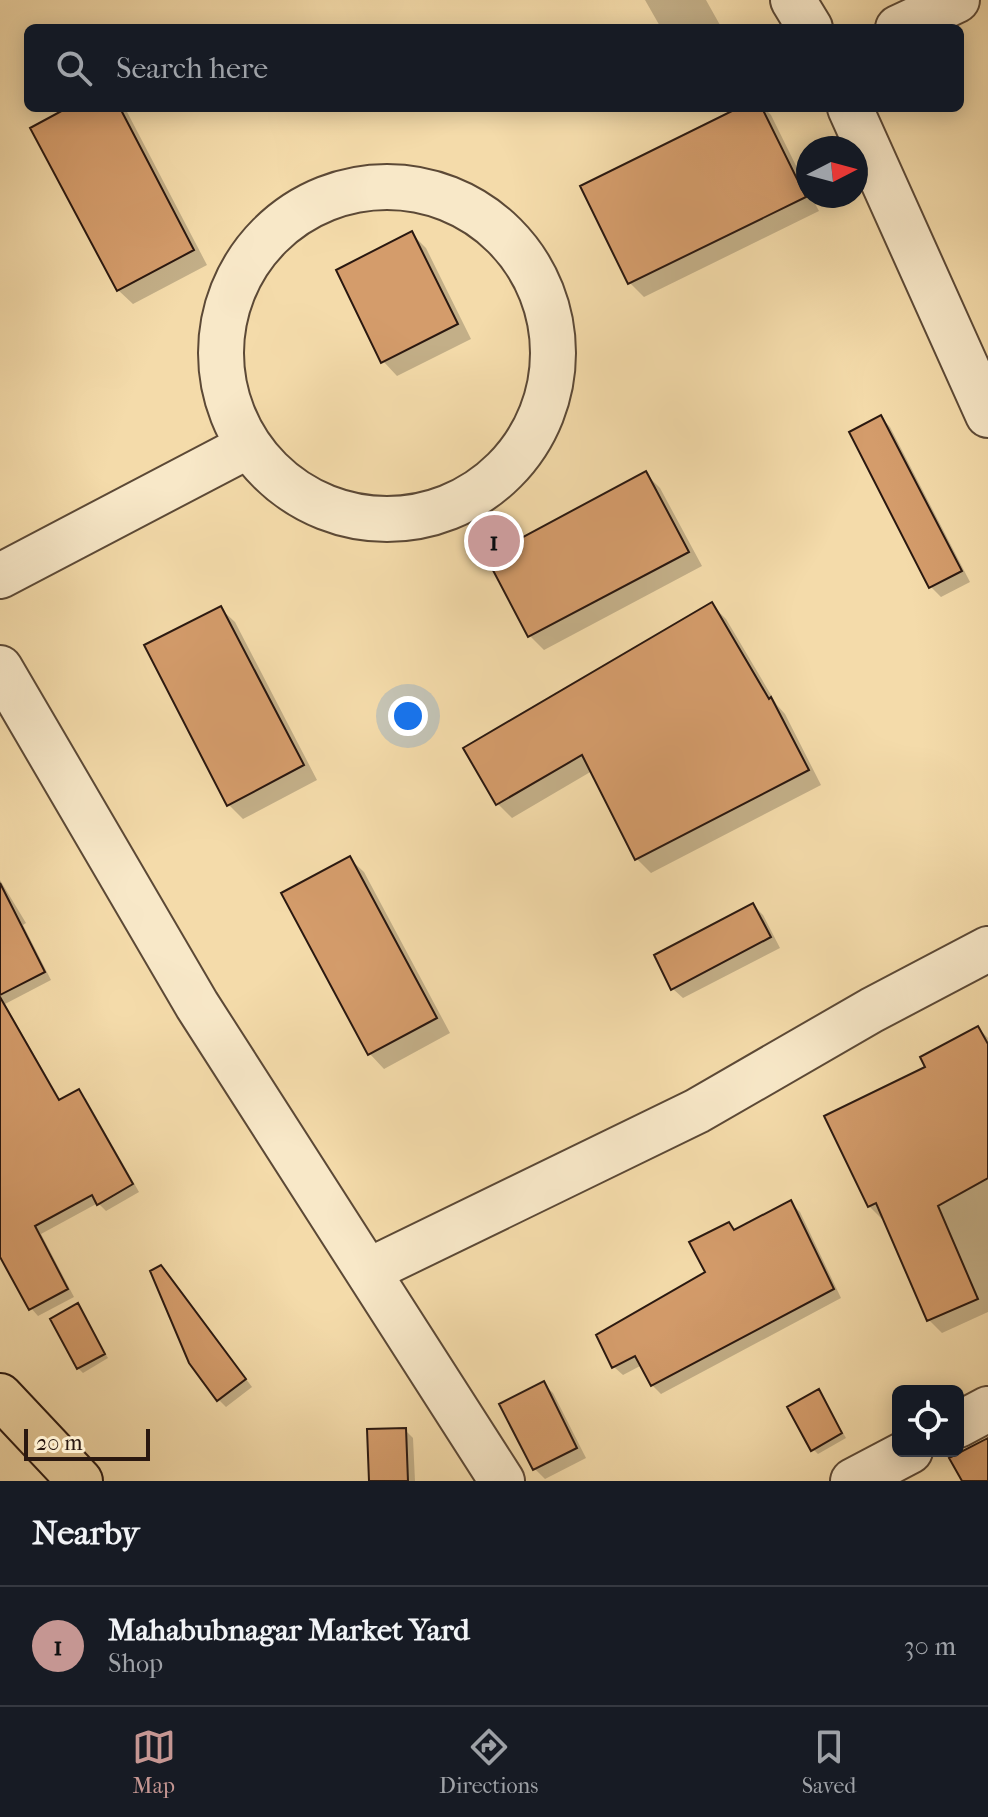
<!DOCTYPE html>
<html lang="en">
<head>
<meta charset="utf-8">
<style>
	body { margin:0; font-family:"IM FELL French Canon",serif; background:#20242c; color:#f1f3f6 }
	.controls { position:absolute; right:24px; bottom:24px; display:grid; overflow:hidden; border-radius:12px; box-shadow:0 4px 20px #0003 }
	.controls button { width:72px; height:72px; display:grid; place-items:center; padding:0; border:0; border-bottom:2px solid #363941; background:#171b24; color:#f1f3f6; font:40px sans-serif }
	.compass { position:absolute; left:796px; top:136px; width:72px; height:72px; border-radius:50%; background:#171b24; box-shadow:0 4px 20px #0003; rotate:84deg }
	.scale { position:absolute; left:24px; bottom:20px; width:126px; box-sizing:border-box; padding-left:8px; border:4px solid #2a1810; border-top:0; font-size:22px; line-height:28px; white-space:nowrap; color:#2a1810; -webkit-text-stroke:6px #f8e8c8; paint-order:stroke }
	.you { position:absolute; left:408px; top:716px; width:28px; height:28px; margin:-20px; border:6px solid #fff; border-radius:50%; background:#1a73e8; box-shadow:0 0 0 12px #1a73e833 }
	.badge { display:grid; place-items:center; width:52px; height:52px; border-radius:50%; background:#c59692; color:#111; font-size:26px; font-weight:700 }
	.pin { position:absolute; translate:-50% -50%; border:4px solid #fff; box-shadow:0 2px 8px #0006 }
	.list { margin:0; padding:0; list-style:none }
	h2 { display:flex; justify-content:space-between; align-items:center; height:104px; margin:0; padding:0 32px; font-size:34px }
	h2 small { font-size:26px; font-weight:400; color:#9ea1a6 }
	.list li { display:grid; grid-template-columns:52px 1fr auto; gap:24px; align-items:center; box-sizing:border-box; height:120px; padding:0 32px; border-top:2px solid #363941 }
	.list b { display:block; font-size:30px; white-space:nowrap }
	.list p { margin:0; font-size:26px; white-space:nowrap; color:#9ea1a6 }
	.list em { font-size:26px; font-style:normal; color:#9ea1a6 }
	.icon { flex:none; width:44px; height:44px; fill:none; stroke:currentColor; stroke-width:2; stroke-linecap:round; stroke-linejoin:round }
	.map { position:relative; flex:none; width:988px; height:1481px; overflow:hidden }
	.search { position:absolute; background:#171b24; box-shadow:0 4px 20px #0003; left:24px; right:24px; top:24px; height:88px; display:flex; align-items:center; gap:20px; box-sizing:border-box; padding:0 28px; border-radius:12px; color:#9ea1a6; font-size:30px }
	.sheet { height:224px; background:#171b24 }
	nav { display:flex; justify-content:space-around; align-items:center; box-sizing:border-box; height:112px; border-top:2px solid #363941; background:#171b24; font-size:22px; color:#9ea1a6 }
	nav a { display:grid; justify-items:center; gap:4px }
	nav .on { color:#c59692 }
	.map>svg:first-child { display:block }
	.shadow { fill:#0003 }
	.building { fill:#d49c6b; stroke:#2a1810; stroke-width:2 }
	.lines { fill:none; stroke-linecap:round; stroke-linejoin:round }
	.minor-casing { stroke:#5c4936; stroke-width:48 }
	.major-casing { stroke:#2a1810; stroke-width:48 }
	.minor { stroke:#f8e8c8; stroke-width:44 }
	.major { stroke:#f4dbaa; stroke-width:44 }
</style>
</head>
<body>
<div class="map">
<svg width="988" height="1481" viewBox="0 0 988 1481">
	<rect width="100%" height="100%" fill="#f4dbaa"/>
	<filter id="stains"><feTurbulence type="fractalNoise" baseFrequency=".0025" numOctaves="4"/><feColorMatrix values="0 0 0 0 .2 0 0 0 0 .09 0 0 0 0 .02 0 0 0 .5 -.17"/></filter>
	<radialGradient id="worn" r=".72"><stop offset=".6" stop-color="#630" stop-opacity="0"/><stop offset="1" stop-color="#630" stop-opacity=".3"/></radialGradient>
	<path class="shadow" d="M 645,0 L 706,0 L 720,25 L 714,28 L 661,28 Z
		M 71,108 L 125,108 L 207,265 L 133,304 L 118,290 Z
		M 743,108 L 764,108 L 771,115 L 808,190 L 808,196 L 811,196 L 819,211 L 644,297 L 630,283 Z
		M 412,234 L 426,248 L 471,339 L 397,376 L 383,361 Z
		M 881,417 L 890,427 L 970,582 L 941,597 L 931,587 L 851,433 Z
		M 646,474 L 660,488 L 702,566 L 544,650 L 530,636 L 488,558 Z
		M 712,605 L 726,619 L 777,705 L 785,714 L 821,785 L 651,873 L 637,859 L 592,771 L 512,818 L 498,804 L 466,749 Z
		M 220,608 L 235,622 L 317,780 L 243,819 L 229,805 Z
		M 349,858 L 364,872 L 450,1033 L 384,1069 L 370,1054 L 284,894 Z
		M 0,880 L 26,923 L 23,925 L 51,980 L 5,1004 L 61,1101 L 79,1092 L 86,1099 L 139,1192 L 106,1211 L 98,1203 L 41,1234 L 74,1297 L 38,1316 L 31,1308 L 0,1255 Z
		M 753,905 L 763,915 L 780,948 L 683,998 L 673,989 Z
		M 978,1028 L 988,1038 L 988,1312 L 942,1333 L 929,1320 L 884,1218 L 882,1219 L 869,1206 L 928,1068 Z
		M 791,1203 L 800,1212 L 841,1298 L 661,1394 L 652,1385 L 642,1365 L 623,1375 L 614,1367 L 707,1273 L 729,1224 L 736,1231 Z
		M 168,1275 L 252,1387 L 226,1407 L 218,1399 Z
		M 78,1306 L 108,1358 L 83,1373 L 78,1368 Z
		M 543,1383 L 553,1393 L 586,1458 L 545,1479 L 535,1469 L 502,1405 Z
		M 819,1392 L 846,1438 L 818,1454 L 813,1449 Z
		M 405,1430 L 413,1438 L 415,1481 L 371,1481 Z"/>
	<path class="building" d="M 67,108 L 120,108 L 194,250 L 117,291 L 30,128 Z
		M 738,108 L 762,108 L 806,197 L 628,284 L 580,186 Z
		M 412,231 L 458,324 L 381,363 L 336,270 Z
		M 881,415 L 962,571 L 929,588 L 849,432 Z
		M 646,471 L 689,552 L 528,637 L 486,557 Z
		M 712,602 L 769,699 L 771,697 L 809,770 L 635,860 L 582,755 L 496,805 L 463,748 Z
		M 221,606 L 304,765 L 227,806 L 144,645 Z
		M 350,856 L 437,1018 L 368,1055 L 281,893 Z
		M 0,883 L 45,972 L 0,995 Z
		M 753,903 L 771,937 L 671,990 L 654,955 Z
		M 0,997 L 59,1100 L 79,1089 L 133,1184 L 97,1205 L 92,1195 L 35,1226 L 68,1289 L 29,1310 L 0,1257 Z
		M 978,1026 L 988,1044 L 988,1178 L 938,1206 L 978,1299 L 927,1321 L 876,1203 L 868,1207 L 824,1116 L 925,1067 L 920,1057 Z
		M 791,1200 L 834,1289 L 651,1386 L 635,1356 L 612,1368 L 596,1335 L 705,1272 L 689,1242 L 729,1222 L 734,1230 Z
		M 161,1265 L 246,1379 L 217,1401 L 189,1363 L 150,1271 Z
		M 78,1303 L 105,1354 L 77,1369 L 50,1319 Z
		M 544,1381 L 577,1448 L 533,1470 L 499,1404 Z
		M 819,1389 L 842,1433 L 811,1451 L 787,1407 Z
		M 406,1428 L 408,1481 L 369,1481 L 367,1429 Z
		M 988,1438 L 988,1481 L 962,1481 L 949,1458 Z"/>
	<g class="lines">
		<g class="minor-casing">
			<path id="minor" d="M 793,0 L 810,28
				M 898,28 L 957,0
				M 850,108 L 988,415
				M221 353a166 166 0 1 1 332 0a166 166 0 1 1-332 0Z
				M 0,576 L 248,446
				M 0,668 L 197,1005 L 502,1481
				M 368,1271 L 697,1111 L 872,1010 L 988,949
				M 958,1425 L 988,1409
				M 853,1481 L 910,1451"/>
		</g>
		<g class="major-casing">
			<path id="major" d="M 0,1396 L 80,1481"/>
		</g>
		<use href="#minor" class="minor"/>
		<use href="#major" class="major"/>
	</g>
	<rect width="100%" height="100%" filter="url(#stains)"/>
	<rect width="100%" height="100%" fill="url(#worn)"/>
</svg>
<div class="controls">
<button><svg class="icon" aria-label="locate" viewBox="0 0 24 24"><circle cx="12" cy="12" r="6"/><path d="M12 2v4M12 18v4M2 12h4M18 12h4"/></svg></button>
</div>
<svg class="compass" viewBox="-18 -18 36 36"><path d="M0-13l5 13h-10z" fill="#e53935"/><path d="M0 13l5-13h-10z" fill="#9ea1a6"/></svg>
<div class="scale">20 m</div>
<div class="you"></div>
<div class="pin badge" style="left:494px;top:541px">1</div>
<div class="search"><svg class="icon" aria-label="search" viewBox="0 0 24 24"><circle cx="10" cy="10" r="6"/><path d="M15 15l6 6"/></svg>Search here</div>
</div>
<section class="sheet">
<h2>Nearby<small></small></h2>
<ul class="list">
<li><span class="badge">1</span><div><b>Mahabubnagar Market Yard</b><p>Shop</p></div><em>30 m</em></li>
</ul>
</section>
<nav>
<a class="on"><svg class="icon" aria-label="map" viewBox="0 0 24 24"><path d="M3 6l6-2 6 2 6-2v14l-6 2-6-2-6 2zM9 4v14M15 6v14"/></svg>Map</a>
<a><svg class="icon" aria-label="directions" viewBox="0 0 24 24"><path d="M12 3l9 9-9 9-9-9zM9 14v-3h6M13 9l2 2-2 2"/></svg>Directions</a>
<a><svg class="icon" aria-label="saved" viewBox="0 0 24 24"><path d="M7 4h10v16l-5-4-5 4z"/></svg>Saved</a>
</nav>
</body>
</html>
